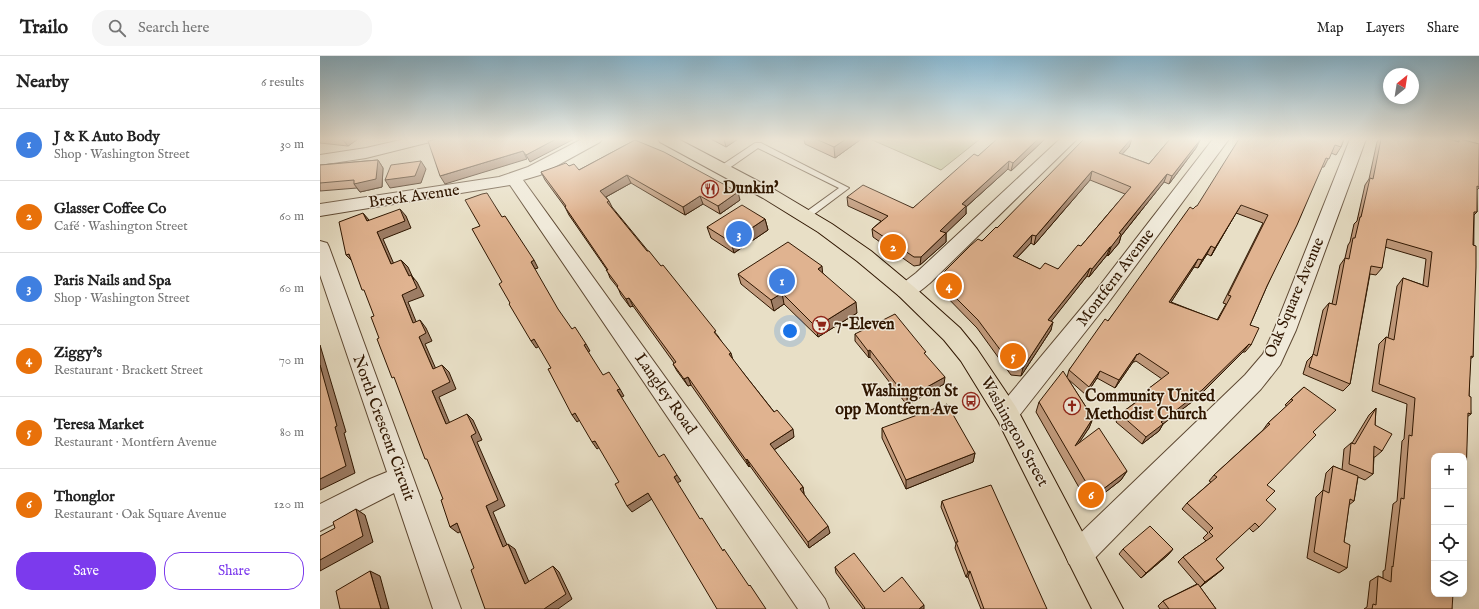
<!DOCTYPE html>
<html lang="en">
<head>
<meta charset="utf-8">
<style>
	body { margin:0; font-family:"IM FELL English",serif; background:#f6f6f6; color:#222 }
	.controls { position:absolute; right:12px; bottom:12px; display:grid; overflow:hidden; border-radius:8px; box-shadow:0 2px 10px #0003 }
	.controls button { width:36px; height:36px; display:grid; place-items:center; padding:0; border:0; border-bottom:1px solid #e0e0e0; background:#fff; color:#222; font:20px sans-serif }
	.compass { position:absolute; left:1063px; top:12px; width:36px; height:36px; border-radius:50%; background:#fff; box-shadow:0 2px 10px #0003; rotate:30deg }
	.you { position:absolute; left:470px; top:275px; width:14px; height:14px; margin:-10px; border:3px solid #fff; border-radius:50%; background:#1a73e8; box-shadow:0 0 0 6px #1a73e833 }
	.badge { display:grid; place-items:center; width:26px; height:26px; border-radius:50%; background:#7c3aed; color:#fff; font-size:13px; font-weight:700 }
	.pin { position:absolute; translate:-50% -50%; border:2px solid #fff; box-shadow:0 1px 4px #0006 }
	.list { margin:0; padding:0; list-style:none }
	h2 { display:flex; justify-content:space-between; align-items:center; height:52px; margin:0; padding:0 16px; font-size:17px }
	h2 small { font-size:13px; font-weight:400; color:#767676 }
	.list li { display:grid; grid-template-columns:26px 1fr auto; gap:12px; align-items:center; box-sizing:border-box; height:72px; padding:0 16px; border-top:1px solid #e0e0e0 }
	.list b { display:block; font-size:15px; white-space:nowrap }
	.list p { margin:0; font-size:13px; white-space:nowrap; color:#767676 }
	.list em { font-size:13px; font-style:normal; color:#767676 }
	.actions { display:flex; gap:8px; padding:12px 16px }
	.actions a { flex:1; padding:9px 0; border:1px solid #7c3aed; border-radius:16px; text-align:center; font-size:14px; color:#7c3aed }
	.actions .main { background:#7c3aed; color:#fff }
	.icon { flex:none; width:22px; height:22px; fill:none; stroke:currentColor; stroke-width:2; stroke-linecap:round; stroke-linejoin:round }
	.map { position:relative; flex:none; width:1159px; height:553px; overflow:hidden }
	header { display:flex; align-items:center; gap:24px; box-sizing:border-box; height:56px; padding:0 20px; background:#fff; border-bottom:1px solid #e0e0e0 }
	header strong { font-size:19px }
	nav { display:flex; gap:22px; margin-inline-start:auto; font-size:14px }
	.search { width:280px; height:36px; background:#f6f6f6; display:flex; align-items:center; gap:10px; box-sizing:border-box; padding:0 14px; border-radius:16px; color:#767676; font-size:15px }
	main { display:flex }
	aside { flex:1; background:#fff }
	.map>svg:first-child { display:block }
	.green { fill:#bcc091; stroke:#766b48 }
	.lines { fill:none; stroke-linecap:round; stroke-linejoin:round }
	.service-casing { stroke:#5d4832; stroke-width:2 }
	.minor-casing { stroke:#5d4832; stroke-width:2 }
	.tertiary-casing { stroke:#5d4832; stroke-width:2 }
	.primary-casing { stroke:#2f1600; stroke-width:2 }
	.service { fill:#f0eada; fill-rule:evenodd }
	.minor { fill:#f0eada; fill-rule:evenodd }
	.tertiary { fill:#f0eada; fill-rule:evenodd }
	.primary { fill:#e8dfc6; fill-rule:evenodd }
	.wall { fill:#c19a7c; stroke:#2f1600; fill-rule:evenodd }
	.shaded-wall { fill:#9d7d65; stroke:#2f1600 }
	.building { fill:#e0b390; stroke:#2f1600; fill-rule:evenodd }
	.labels { text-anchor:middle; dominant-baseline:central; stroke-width:3; stroke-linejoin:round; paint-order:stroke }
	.poi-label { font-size:16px; font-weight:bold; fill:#2f1600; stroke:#f0eada; text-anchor:start }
	.street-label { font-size:16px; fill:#2f1600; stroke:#f0eada }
</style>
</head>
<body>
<header>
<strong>Trailo</strong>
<div class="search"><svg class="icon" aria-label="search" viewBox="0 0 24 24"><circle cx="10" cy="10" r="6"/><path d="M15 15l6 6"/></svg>Search here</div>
<nav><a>Map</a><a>Layers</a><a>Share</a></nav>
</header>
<main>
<aside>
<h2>Nearby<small>6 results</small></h2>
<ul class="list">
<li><span class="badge" style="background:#3f7fe0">1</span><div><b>J &amp; K Auto Body</b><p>Shop · Washington Street</p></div><em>30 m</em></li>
<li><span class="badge" style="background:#e8710a">2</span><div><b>Glasser Coffee Co</b><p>Café · Washington Street</p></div><em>60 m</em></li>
<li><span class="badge" style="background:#3f7fe0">3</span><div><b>Paris Nails and Spa</b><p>Shop · Washington Street</p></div><em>60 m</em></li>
<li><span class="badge" style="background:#e8710a">4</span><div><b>Ziggy's</b><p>Restaurant · Brackett Street</p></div><em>70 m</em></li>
<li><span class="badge" style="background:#e8710a">5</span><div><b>Teresa Market</b><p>Restaurant · Montfern Avenue</p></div><em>80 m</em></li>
<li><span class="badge" style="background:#e8710a">6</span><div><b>Thonglor</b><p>Restaurant · Oak Square Avenue</p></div><em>120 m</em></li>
</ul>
<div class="actions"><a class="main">Save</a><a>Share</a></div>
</aside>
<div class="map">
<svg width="1159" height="553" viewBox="0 0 1159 553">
	<rect width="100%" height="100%" fill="#e8dfc6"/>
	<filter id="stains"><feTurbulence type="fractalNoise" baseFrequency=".005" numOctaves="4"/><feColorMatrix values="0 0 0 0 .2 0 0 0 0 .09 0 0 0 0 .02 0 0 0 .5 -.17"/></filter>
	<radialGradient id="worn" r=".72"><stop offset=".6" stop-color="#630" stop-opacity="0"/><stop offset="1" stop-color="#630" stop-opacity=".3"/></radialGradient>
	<path class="green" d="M 550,83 L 660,83 L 621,114 Z"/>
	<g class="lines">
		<g class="service-casing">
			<path id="service" d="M 435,87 L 441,87 L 529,132 L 489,162 L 483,162 L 481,160 L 483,158 L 519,132 L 438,92 L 405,115 L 399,115 L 398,113 L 399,111 Z"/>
		</g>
		<g class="minor-casing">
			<path id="minor" d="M 85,83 L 112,83 L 110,86 L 46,102 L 0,109 L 0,99 L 46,92 Z
				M 262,83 L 282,83 L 280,86 L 220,119 L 203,124 L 505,543 L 509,553 L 478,553 L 190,129 L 0,160 L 0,148 L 179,121 L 208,111 Z
				M 740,83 L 757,83 L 610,227 C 600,235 592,244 579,240 L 576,235 L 579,230 L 596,217 Z
				M 893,83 L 909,83 L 788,247 L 695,365 L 687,368 L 679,365 L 675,358 L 679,351 L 774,237 Z
				M 0,185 L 7,187 L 9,191 L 141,553 L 113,553 L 74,437 L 0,475 L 0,448 L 50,423 L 67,416 L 0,219 Z"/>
		</g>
		<g class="tertiary-casing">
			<path id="tertiary" d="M 1030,83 L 1046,83 L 976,274 L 960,309 L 941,333 L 769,508 L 759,512 L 749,508 L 745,498 L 749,488 L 925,319 L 943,298 L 954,274 Z"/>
		</g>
		<g class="primary-casing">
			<path id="primary" d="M 338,83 L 358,83 L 455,134 L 512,168 L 551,195 L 593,230 L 640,272 L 657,293 L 696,351 L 803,553 L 772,553 L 678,365 L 641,305 L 624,284 L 579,240 L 537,205 L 498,176 L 443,142 L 340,86 Z"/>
		</g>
		<use href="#service" class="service"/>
		<use href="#minor" class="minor"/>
		<use href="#tertiary" class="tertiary"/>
		<use href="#primary" class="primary"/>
	</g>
	<path class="wall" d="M 0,83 L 38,83 L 28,90 L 0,87 Z
		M 391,83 L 418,83 L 406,91 Z
		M 484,83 L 540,83 L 540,84 L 515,102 L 485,88 Z
		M 725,83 L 691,115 L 688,113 L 646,151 L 646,158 L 625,177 L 626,177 L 626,186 L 600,209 L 594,210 L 553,181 L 552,173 L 561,165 L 528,150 L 527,141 L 593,152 L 658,100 Z
		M 850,83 L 881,83 L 879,86 L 876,92 L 849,128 L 844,126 L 801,180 L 799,187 L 788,200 L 787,199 L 769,221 L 767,220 L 731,265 L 731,274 L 701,320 L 691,319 L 657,272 L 617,231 L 617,223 L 677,172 L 811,84 L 809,91 L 802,98 L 829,108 ZM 770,124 L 805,138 L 761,190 L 738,213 L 720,213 L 697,202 L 711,187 L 714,189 Z
		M 1024,83 L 1021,91 L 1016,99 L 1011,97 L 1004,111 L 1002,111 L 947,230 L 930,269 L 931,289 L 925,296 L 923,296 L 877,342 L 843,368 L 839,375 L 822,388 L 796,366 L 800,358 L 824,340 L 828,333 L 842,323 L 816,305 L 814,306 L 813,306 L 795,332 L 777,322 L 766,339 L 748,323 L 773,362 L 769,372 L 759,386 L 807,415 L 801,424 L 769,449 L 716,356 L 719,346 L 747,321 L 749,314 L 788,265 L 873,153 ZM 916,157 L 943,167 L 903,247 L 906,248 L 897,264 L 851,246 L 874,211 L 878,212 L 887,198 L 891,200 Z
		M 1059,83 L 1128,83 L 1138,85 L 1140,83 L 1159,88 L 1159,132 L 1157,134 L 1157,156 L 1154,159 L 1153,301 L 1150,303 L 1149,340 L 1151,358 L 1147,361 L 1146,422 L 1144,423 L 1144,400 L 1114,400 L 1132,553 L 1044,553 L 1047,551 L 1050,525 L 1058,520 L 1063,522 L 1063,515 L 1065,514 L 1073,448 L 1077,445 L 1082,385 L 1084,383 L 1087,348 L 1052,335 L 1059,288 L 1066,281 L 1068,282 L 1077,230 L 1083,222 L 1103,229 L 1106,203 L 1065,191 L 1062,212 L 1056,219 L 1050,218 L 1030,328 L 1023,335 L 983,318 L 987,305 L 993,299 L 1003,254 L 1009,247 L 1012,248 L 1020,209 L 1025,202 L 1028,189 L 1030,186 L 1034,168 L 1037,165 L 1045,129 L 1049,123 L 1057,86 Z
		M 315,84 L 420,144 L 400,158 L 383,148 L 365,159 L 311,127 L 286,141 L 289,145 L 292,151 L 398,280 L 413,304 L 425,319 L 474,381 L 454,394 L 483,431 L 484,438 L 510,477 L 489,492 L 430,410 L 429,411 L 414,390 L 371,329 L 368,330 L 357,315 L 353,308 L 354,307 L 313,250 L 310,251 L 301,239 L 298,232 L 290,222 L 287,214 L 249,159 L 245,151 L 225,124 L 221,116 L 249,110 L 259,114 Z
		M 58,104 L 63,112 L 62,131 L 40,136 L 37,132 L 0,135 L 0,109 Z
		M 445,163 L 448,174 L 414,197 L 391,182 L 387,171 Z
		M 502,216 L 537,257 L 498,281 L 464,248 L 454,255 L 421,228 L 418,218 Z
		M 535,278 L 606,300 L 624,328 L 587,349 L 550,301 L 549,302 L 535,285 Z
		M 984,331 L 993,377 L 947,429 L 946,444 L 939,471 L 933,476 L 929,472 L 896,503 L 904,512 L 898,517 L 880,531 L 896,553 L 840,553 L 838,550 L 843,545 L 877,528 L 858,506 L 863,501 L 886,485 L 883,482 L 888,477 L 862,453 L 867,447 L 891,426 L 889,425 L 894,419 L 943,374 L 948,367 L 967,350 L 965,349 L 971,343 Z
		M 1056,352 L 1055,369 L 1062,395 L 1055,401 L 1054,401 L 1053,418 L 1045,424 L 1038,421 L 1034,445 L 1029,449 L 1024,486 L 1027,512 L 1019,517 L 987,502 L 996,441 L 1003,434 L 1006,417 L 1013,410 L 1022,414 L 1024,393 L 1031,387 L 1032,387 L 1049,359 Z
		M 562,372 L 655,397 L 653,406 L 586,433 L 562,382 Z
		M 622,445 L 727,553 L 661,553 L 648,521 L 646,521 L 635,492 L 636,488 L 621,451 Z
		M 803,493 L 853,493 L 848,499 L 821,522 L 799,498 Z
		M 515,511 L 564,536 L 604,553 L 543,553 L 516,517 Z"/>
	<path class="shaded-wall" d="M 25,83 L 38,83 L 28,90 L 23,84 Z
		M 236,83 L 254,83 L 210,106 L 206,99 Z
		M 404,83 L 418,83 L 406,91 Z
		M 526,83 L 540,83 L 540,84 L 515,102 L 514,91 Z
		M 718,83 L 725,83 L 691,115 L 693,107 Z
		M 808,83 L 812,83 L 809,91 L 796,105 L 799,97 Z
		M 879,83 L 881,83 L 879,86 L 876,92 L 849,128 L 852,120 Z
		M 203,95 L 207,103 L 125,128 L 120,120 Z
		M 58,104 L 63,112 L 62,131 L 40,136 L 34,128 Z
		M 101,105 L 106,113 L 101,127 L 70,132 L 65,124 Z
		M 689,105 L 688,113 L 646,151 L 646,158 L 620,183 L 620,175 L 642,148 Z
		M 772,115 L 770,124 L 714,189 L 716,180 Z
		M 847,118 L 844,126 L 801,180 L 799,187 L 788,200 L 791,191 L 799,177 Z
		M 307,119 L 311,127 L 284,142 L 280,135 Z
		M 418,136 L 420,144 L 400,158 L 398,150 Z
		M 380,140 L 383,148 L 365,159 L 363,151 Z
		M 921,149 L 916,157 L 891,200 L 895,192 Z
		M 80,153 L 86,160 L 91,172 L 63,183 L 77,215 L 71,208 L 57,176 Z
		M 43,157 L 49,164 L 47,165 Z
		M 445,163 L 448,174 L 414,197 L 411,186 Z
		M 626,177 L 626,186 L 600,209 L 601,201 Z
		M 712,179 L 711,187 L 691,208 L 693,200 Z
		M 891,190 L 887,198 L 878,212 L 882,204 Z
		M 790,191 L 787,199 L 769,221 L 772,213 Z
		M 29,198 L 33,206 L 26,199 Z
		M 878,203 L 874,211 L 846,254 L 849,246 Z
		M 81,204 L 88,211 L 94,224 L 91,219 L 97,226 L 104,240 L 88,246 L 100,275 L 93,267 L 82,239 L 89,220 Z
		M 214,204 L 218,212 L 215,213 L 211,206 Z
		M 502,210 L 503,221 L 498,213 Z
		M 770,212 L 767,220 L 726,272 L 728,264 Z
		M 462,237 L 464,248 L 454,255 L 451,244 Z
		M 309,242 L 313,250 L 310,251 L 306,243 Z
		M 536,246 L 537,257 L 498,281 L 496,271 Z
		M 100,264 L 106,272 L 112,285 L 105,288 L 119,320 L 113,313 L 99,281 Z
		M 733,266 L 731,274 L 701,320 L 703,312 Z
		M 214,283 L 220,290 L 216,292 L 211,285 Z
		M 266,288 L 270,295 L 268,296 L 264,289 Z
		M 929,288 L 923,296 L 877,342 L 843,368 L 839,375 L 822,388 L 826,381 L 841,366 Z
		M 0,289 L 26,376 L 24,377 L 35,417 L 0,434 L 0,423 L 15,371 L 0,309 Z
		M 550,294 L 550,301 L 549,302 L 548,295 Z
		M 411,297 L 413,304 L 409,298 Z
		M 817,298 L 813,306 L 795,332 L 799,324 Z
		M 122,309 L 129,316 L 136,333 L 119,341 L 133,375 L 126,368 L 112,335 Z
		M 780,315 L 777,322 L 766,339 L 769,331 Z
		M 368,321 L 371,329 L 368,330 L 364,323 Z
		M 625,321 L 624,328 L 587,349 L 587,342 Z
		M 300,333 L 304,340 L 302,341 L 297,334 Z
		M 255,357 L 260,364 L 257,366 L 252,359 Z
		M 147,358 L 153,364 L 162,384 L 157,386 L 185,450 L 173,456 L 190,496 L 183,491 L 166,450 L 151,380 Z
		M 773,362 L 769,372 L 751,399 L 755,390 Z
		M 473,373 L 474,381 L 452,395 L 450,388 Z
		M 275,385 L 280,391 L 277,393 L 272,386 Z
		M 655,397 L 653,406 L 586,433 L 586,424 Z
		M 427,403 L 430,410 L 429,411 L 426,404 Z
		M 807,415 L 801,424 L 769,449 L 774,440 Z
		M 357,419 L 361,425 L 357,427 L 354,421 Z
		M 483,431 L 484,438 L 482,440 L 480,433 Z
		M 328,437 L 332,443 L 312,456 L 307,450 Z
		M 36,453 L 45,459 L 53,486 L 0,515 L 0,504 Z
		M 137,467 L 145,473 L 138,477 L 130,471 Z
		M 508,470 L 510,477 L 489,492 L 488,486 Z
		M 188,488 L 195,493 L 212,533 L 205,528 Z
		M 853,493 L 848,499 L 821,522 L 826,517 Z
		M 233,510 L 239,516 L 252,543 L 238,553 L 224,553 Z
		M 904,512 L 898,517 L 880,531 L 885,526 Z
		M 50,515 L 60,520 L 69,553 L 61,553 Z
		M 650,515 L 648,521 L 646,521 L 648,516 Z
		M 604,549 L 604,553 L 599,553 Z"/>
	<path class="building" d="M 12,83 L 25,83 L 23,84 Z
		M 117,83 L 236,83 L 206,99 L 203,95 L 120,120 L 108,85 Z
		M 496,83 L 526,83 L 514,91 Z
		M 677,83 L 718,83 L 693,107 L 689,105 L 642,148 L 646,150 L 620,175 L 626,177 L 601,201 L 594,201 L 552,173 L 568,160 L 527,141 L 543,129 L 593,152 L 654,98 L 658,100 Z
		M 764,83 L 811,83 L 799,97 L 829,108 L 850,83 L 879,83 L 878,84 L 880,84 L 852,120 L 847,118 L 799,177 L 801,178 L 791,191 L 790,191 L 772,213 L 770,212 L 728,264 L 733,266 L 703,312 L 693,311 L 658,264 L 617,223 L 651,189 L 658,183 L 662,185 L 676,171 L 677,172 ZM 772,115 L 811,131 L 761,190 L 758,189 L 738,213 L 725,207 L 720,213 L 693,200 L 712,179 L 716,180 Z
		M 919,83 L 1024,83 L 1021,91 L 1015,89 L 1009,103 L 1006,102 L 977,169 L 947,230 L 930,269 L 939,272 L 931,289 L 929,288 L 882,334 L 841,366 L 843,368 L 826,381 L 800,358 L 830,336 L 828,333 L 849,317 L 819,297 L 818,299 L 817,298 L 799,324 L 780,315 L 769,331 L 749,314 L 785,263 L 788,265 L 870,151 L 873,153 L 876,150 L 877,150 ZM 921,149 L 948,159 L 908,239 L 911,240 L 898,264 L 849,246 L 878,203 L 882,204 L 891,190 L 895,192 Z
		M 1061,83 L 1128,83 L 1139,86 L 1140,83 L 1159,88 L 1159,131 L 1157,130 L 1157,156 L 1154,156 L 1153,189 L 1156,190 L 1156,211 L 1153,301 L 1151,300 L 1149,340 L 1151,341 L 1151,358 L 1148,357 L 1146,422 L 1144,421 L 1144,400 L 1114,400 L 1114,538 L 1133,538 L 1132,553 L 1052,553 L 1053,548 L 1056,549 L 1058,520 L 1071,526 L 1072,510 L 1073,511 L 1081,442 L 1084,443 L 1089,379 L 1092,380 L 1095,342 L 1059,328 L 1066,281 L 1074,284 L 1083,222 L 1108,231 L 1112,196 L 1067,183 L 1062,212 L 1051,210 L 1030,328 L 989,311 L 993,298 L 997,300 L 1009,247 L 1016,249 L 1025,202 L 1029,203 L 1033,182 L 1035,182 L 1040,161 L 1041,161 L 1050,122 L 1053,123 Z
		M 315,84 L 344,96 L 418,136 L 398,150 L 380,140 L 363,151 L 307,119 L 280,135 L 289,145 L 287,146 L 327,195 L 329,195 L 341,210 L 343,209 L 396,275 L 394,276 L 411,297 L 409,298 L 425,319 L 454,356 L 457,354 L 473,373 L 450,388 L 483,431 L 480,433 L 508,470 L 488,486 L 427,403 L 426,404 L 411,383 L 368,321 L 364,323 L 353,308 L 356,306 L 309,242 L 306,243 L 297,231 L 298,230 L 286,214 L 288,214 L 245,151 L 246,150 L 221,116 L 246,107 L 249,110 L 254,108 L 259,114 Z
		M 58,104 L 56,123 L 34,128 L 34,124 L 0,127 L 0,109 Z
		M 101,105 L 95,120 L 65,124 L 71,109 Z
		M 167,137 L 182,161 L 185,160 L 214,204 L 211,206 L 238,253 L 252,273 L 255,271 L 266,288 L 264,289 L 283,319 L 289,316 L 300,333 L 297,334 L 339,401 L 344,398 L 357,419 L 354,421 L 380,463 L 382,462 L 403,495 L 404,493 L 429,530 L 430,529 L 446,553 L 397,553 L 328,437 L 307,450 L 295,428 L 299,426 L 275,385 L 272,386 L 255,357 L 252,359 L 228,313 L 231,312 L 214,283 L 211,285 L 189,248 L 190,247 L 179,228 L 182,226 L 152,173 L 160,170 L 145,144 L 162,138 Z
		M 422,149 L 445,163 L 411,186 L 387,171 Z
		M 80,153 L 85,165 L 57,176 L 71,208 L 81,204 L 89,220 L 91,219 L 97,232 L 82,239 L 93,267 L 100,264 L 106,277 L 99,281 L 113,313 L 122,309 L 130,326 L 112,335 L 126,368 L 147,358 L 156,377 L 151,380 L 178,444 L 166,450 L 183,491 L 188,488 L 205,528 L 233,510 L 246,538 L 224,553 L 165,553 L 151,514 L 154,512 L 137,467 L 130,471 L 121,444 L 123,443 L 107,403 L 105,403 L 74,321 L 72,322 L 57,283 L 59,282 L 51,261 L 54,260 L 44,234 L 42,234 L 29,198 L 26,199 L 19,166 L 43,157 L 47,165 Z
		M 468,186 L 502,210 L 498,213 L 536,246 L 496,271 L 462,237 L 451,244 L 418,218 Z
		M 575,258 L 606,296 L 604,297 L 625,321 L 587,342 L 550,294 L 548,295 L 535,278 Z
		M 0,309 L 17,370 L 15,371 L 26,410 L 0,423 Z
		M 743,315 L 773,362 L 755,390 L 779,372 L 807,415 L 774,440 L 719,346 Z
		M 984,331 L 1016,354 L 993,376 L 996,379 L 947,429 L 955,435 L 946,444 L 956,453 L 939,471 L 935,467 L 896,503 L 904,512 L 885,526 L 863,501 L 893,480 L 889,476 L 893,472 L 867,447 L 897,421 L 894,419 L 950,368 L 948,367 L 973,344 L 971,343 Z
		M 627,348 L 655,397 L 586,424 L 562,372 Z
		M 1056,352 L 1055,369 L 1072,378 L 1062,395 L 1054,390 L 1053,418 L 1029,408 L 1031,387 L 1035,388 Z
		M 1013,410 L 1038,420 L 1034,445 L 1030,443 L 1024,486 L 1030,489 L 1027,512 L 994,496 L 1003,434 L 1009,437 Z
		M 671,429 L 727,553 L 664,553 L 650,515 L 648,516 L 636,486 L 638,486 L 622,445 Z
		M 36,453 L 43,480 L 0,504 L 0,480 L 15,472 L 13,466 Z
		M 830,470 L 853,493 L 826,517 L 803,493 Z
		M 534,497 L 564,536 L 582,521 L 604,549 L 599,553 L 544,553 L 545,552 L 515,511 Z
		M 50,515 L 61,553 L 20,553 L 16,535 Z
		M 878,528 L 896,553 L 849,553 L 843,545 Z"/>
	<linearGradient id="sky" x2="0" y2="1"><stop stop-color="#88b8d2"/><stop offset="0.52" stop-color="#f5f1e5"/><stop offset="1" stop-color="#f5f1e5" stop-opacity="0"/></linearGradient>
	<rect width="1159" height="160" fill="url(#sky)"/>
	<defs>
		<g id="restaurant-ring" transform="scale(0.9)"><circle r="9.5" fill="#f0eada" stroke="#8f2418" stroke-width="1.5"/><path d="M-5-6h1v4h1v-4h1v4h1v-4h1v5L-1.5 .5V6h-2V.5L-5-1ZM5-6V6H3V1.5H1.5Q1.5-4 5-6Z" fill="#8f2418"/></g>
		<g id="supermarket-ring" transform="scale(0.9)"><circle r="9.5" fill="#f0eada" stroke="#8f2418" stroke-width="1.5"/><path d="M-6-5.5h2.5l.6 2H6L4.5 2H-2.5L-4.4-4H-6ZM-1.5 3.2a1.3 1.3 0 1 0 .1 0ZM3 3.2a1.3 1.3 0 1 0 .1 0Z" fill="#8f2418"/></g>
		<g id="bus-ring" transform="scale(0.9)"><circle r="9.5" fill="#f0eada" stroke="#8f2418" stroke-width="1.5"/><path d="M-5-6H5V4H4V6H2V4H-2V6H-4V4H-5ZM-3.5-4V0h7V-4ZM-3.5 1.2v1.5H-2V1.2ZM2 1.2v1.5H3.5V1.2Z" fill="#8f2418"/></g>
		<g id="church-ring" transform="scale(0.9)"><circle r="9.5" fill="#f0eada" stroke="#8f2418" stroke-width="1.5"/><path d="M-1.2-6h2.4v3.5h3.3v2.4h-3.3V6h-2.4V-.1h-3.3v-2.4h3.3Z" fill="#8f2418"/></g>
	</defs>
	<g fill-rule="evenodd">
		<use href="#restaurant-ring" x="390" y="133"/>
		<use href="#supermarket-ring" x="501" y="269"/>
		<use href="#bus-ring" x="651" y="345"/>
		<use href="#church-ring" x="752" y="350"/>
	</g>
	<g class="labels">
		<g class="poi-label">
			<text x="403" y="133">Dunkin'</text>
			<text x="514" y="269">7-Eleven</text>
			<text x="638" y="336" text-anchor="end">Washington St<tspan x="638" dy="18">opp Montfern Ave</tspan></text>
			<text x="765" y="341">Community United<tspan x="765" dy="18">Methodist Church</tspan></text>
		</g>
		<g class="street-label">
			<text transform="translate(94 141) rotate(-8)">Breck Avenue</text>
			<text transform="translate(796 222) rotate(-53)">Montfern Avenue</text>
			<text transform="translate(975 242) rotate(-67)">Oak Square Avenue</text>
			<text transform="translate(345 338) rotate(55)">Langley Road</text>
			<text transform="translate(63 372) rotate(70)">North Crescent Circuit</text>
			<text transform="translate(694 376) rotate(61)">Washington Street</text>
		</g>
	</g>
	<rect width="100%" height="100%" filter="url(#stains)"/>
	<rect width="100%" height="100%" fill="url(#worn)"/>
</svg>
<div class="controls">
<button>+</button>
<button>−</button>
<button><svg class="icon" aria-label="locate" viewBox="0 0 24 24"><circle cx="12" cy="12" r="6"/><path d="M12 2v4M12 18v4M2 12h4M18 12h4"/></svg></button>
<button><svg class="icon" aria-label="layers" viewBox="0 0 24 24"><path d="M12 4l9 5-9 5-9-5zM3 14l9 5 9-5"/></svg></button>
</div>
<svg class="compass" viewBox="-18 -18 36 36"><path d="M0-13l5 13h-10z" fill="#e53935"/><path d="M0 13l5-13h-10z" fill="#767676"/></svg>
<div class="you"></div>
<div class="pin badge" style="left:462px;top:225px;background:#3f7fe0">1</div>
<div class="pin badge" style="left:573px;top:191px;background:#e8710a">2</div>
<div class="pin badge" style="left:419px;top:178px;background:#3f7fe0">3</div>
<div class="pin badge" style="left:629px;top:230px;background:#e8710a">4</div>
<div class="pin badge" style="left:693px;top:300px;background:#e8710a">5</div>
<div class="pin badge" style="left:771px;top:439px;background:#e8710a">6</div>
</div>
</main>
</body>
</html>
